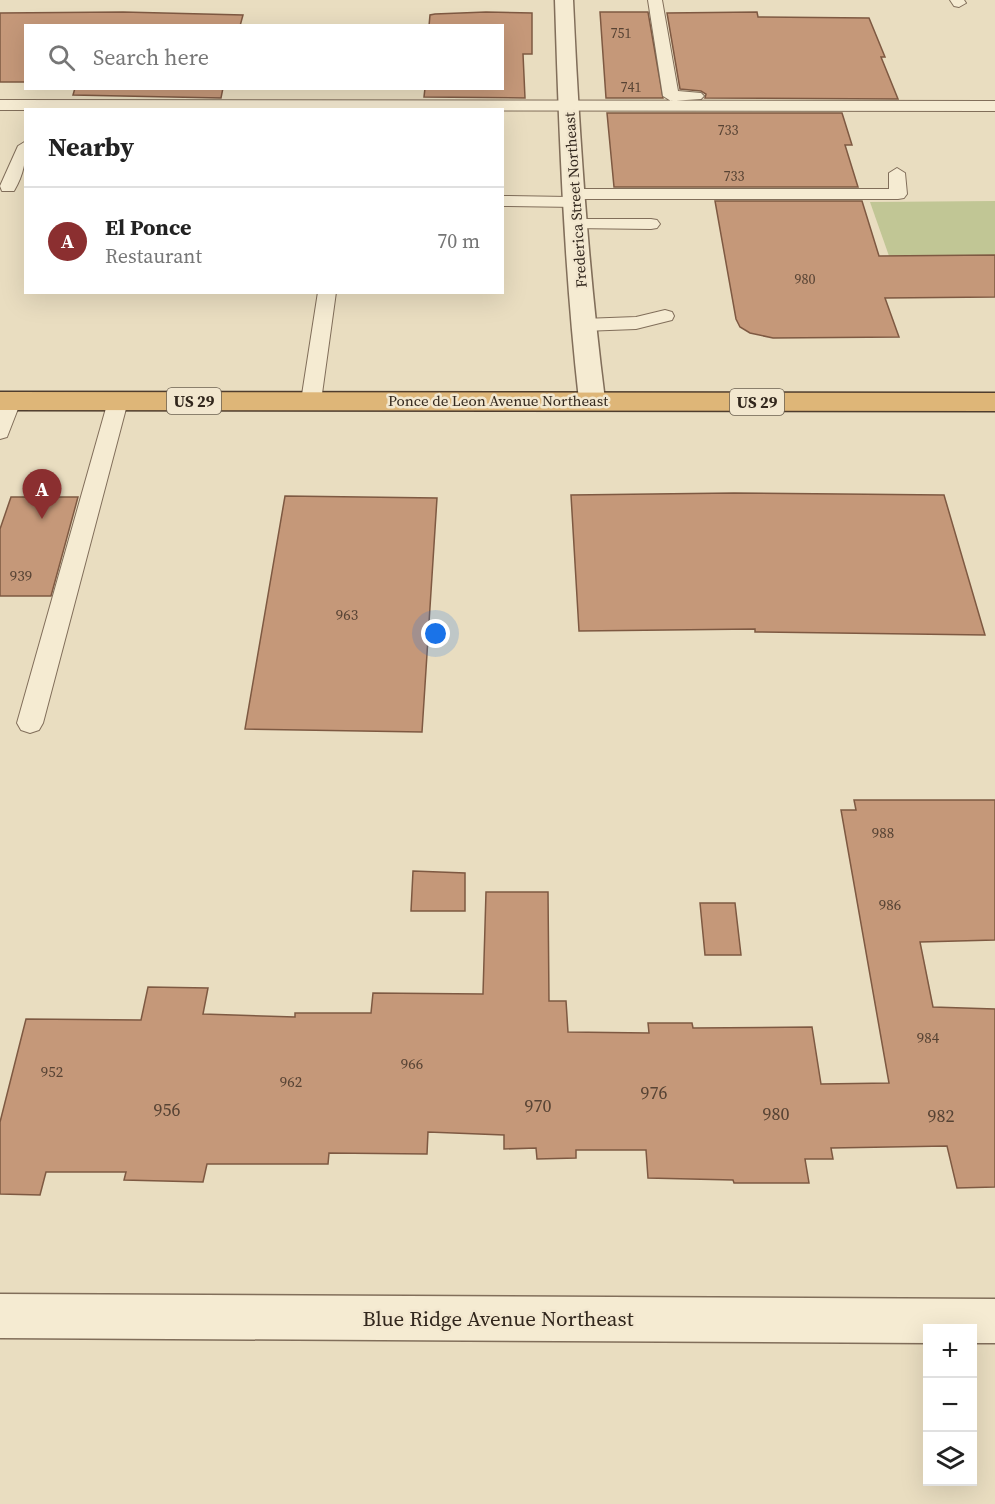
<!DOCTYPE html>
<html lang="en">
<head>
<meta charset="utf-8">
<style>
	body { margin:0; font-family:"Source Serif 4",serif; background:#f2f2f2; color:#222 }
	.controls { position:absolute; right:18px; bottom:18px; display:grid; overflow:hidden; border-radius:0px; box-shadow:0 6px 24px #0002 }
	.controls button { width:54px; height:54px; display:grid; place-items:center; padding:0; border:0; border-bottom:2px solid #e0e0e0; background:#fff; color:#222; font:30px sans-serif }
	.you { position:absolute; left:436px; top:634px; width:21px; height:21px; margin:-15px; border:4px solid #fff; border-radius:50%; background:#1a73e8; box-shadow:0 0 0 9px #1a73e833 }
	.badge { display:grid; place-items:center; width:39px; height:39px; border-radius:50%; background:#8b2f30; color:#fff; font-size:20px; font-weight:700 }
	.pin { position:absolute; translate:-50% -50px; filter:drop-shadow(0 2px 3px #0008) }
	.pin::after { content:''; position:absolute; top:32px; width:21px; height:18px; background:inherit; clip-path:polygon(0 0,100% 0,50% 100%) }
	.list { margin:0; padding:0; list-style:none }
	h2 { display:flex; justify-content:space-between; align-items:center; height:78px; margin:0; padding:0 24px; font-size:26px }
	h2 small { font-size:20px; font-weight:400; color:#767676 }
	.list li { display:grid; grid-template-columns:39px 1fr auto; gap:18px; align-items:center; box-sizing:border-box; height:108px; padding:0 24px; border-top:2px solid #e0e0e0 }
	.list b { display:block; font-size:22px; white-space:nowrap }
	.list p { margin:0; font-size:20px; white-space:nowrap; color:#767676 }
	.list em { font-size:20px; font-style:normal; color:#767676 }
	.icon { flex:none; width:33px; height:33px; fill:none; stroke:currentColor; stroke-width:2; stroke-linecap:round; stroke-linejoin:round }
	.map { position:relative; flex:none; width:995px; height:1504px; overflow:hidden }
	.search { position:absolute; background:#fff; box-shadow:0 6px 24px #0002; left:24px; top:24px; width:480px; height:66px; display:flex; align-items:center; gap:15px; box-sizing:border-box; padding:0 21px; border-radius:0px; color:#767676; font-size:22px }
	.panel { position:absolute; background:#fff; box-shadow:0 6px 24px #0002; left:24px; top:108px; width:480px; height:186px; border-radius:0px }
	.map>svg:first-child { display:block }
	.green { fill:#c1c695 }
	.building { fill:#c59879; stroke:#7e5942; stroke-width:1.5 }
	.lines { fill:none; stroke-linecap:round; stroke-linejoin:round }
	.service-casing { stroke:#816e5a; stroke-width:2 }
	.minor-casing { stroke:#816e5a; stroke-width:3 }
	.trunk-casing { stroke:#4f3d2e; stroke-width:3 }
	.service { fill:#f5ebd2; fill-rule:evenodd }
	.minor { fill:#f5ebd2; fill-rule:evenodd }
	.trunk { fill:#deb678; fill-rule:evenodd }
	.labels { text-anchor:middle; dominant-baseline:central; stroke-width:5; stroke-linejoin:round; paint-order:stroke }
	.far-number-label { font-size:14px; fill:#574334 }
	.far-street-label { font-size:15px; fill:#32271d; stroke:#f2e7cf }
	.number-label { font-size:15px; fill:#574334 }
	.shield { fill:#f2e7cf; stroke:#6c6152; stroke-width:1.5 }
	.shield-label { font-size:16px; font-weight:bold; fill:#32271d }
	.near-number-label { font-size:18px; fill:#574334 }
	.near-street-label { font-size:21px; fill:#32271d; stroke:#f2e7cf }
</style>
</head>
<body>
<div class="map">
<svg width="995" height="1504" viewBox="0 0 995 1504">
	<rect width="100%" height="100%" fill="#e9ddc0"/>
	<path class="green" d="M 995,201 L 995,255 L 889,256 L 870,202 Z"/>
	<path class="building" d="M 123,12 L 243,15 L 240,26 L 26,26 L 26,82 L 0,82 L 0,13 Z
		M 486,12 L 532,13 L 532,54 L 523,54 L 525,98 L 424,97 L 425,88 L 502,88 L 502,26 L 429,26 L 430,15 L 435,14 Z
		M 600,12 L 648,12 L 663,98 L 606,98 Z
		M 757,12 L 758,17 L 869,18 L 885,57 L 881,57 L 898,99 L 705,98 L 706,94 L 701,91 L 680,89 L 667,13 Z
		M 75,88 L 223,88 L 221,98 L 73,95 Z
		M 607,113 L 842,113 L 852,145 L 845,145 L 858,187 L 614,187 Z
		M 715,201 L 862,201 L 879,256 L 995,255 L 995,297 L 885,298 L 899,337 L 773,338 L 750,333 L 740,327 L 736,319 Z
		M 734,493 L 944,495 L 985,635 L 755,632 L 755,629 L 579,631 L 571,495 Z
		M 285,496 L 437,498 L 422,732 L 245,729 Z
		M 11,497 L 78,497 L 51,596 L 0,596 L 0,529 Z
		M 854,800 L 995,800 L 995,940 L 920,942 L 933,1007 L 995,1009 L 995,1187 L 957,1188 L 947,1146 L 831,1148 L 833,1159 L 805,1159 L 809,1183 L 734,1183 L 733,1180 L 648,1178 L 646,1150 L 576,1150 L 576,1158 L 537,1159 L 536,1148 L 504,1149 L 504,1135 L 428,1132 L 427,1154 L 329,1153 L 328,1164 L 207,1164 L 203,1182 L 124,1180 L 126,1172 L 46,1172 L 40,1195 L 0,1194 L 0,1122 L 26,1019 L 141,1020 L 148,987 L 208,988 L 203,1014 L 295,1017 L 295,1013 L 371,1013 L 373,993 L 483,994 L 486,892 L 548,892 L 549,1001 L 566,1001 L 568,1032 L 649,1033 L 648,1023 L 692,1023 L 693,1028 L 812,1027 L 821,1084 L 889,1083 L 841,810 L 856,810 Z
		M 413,871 L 465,873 L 465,911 L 411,911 Z
		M 700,903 L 735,903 L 741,955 L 705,955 Z"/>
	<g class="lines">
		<g class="service-casing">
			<path id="service" d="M 648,0 L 662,0 L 678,91 L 701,93 L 704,96 L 701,99 L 671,101 L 663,96 Z
				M 950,0 L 964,0 L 966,3 L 959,7 L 954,6 Z
				M 0,100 L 995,101 L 995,111 L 0,110 Z
				M 26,141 C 26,160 24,174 14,191 L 2,191 L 0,186 L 18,146 Z
				M 897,168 L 905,173 L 907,194 L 904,198 L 898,199 L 583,199 L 585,202 L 582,206 L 576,207 L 502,206 L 502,196 L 568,197 L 566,194 L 569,190 L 575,189 L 889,189 L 889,173 Z
				M 577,219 L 651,219 L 657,220 L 660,224 L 657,228 L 651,229 L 571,228 L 568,224 L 571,220 Z
				M 318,292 L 336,292 L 321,401 L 318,406 L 311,408 L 304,406 L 301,401 Z
				M 665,310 L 672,312 L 674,316 L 672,320 L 636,329 L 583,331 L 576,329 L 573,325 L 576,321 L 583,319 L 636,317 Z
				M 11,394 L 18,396 L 21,401 L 7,437 L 0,439 L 0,404 L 4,396 Z
				M 118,394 L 125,396 L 128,401 L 43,723 L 39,730 L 30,733 L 21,730 L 17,723 L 108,401 L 111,396 Z"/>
		</g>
		<g class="minor-casing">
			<path id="minor" d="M 555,0 L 573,0 C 579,134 588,267 605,400 L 601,406 L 592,409 L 583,406 L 579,400 C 564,267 559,133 555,0 Z
				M 0,1294 L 995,1299 L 995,1343 L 972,1343 L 972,1328 L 928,1328 L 928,1343 L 0,1338 Z"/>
		</g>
		<g class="trunk-casing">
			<path id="trunk" d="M 0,392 L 995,393 L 995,411 L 0,410 Z"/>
		</g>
		<use href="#service" class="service"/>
		<use href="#minor" class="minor"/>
		<use href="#trunk" class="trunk"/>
	</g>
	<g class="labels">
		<g class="far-number-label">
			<text x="621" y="33">751</text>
			<text x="631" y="87">741</text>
			<text x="728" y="130">733</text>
			<text x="734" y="176">733</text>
			<text x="805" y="279">980</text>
		</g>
		<g class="far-street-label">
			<text transform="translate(575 200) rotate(-94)">Frederica Street Northeast</text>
			<text x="498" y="400">Ponce de Leon Avenue Northeast</text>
		</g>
		<g class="number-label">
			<text x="21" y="575">939</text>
			<text x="347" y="614">963</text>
			<text x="883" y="832">988</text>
			<text x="890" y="904">986</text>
			<text x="928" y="1037">984</text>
			<text x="412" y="1063">966</text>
			<text x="52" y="1071">952</text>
			<text x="291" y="1081">962</text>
		</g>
		<g class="shield">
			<rect x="167" y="388" width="54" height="26" rx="4.5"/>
			<rect x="730" y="389" width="54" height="26" rx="4.5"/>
		</g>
		<g class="shield-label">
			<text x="194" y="401">US 29</text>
			<text x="757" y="402">US 29</text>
		</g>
		<g class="near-number-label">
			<text x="654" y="1092">976</text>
			<text x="538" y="1105">970</text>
			<text x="167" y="1109">956</text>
			<text x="776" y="1113">980</text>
			<text x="941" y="1115">982</text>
		</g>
		<g class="near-street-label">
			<text x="498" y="1318">Blue Ridge Avenue Northeast</text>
		</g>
	</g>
</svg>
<div class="controls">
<button>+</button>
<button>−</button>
<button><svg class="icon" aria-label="layers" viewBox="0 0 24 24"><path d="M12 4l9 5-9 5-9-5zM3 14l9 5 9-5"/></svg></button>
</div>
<div class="you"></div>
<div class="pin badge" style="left:42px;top:519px">A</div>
<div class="search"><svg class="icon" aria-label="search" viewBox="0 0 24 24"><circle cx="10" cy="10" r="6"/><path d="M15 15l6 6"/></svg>Search here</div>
<section class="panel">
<h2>Nearby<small></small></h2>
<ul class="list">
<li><span class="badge">A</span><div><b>El Ponce</b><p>Restaurant</p></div><em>70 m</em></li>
</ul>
</section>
</div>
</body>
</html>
